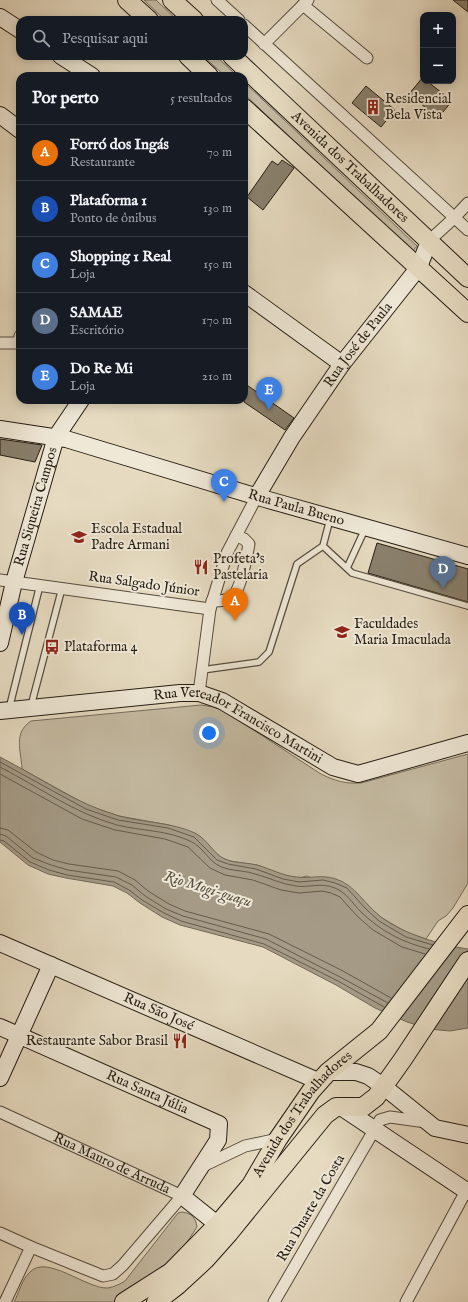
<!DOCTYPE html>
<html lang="pt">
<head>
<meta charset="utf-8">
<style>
	body { margin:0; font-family:"IM FELL English",serif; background:#242831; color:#f1f3f6 }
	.controls { position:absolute; right:12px; top:12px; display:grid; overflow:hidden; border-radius:8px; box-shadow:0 2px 10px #0003 }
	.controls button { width:36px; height:36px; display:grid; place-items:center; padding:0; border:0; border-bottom:1px solid #363941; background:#171b24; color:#f1f3f6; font:20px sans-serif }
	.you { position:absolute; left:209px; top:733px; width:14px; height:14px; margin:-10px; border:3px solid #fff; border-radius:50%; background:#1a73e8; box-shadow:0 0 0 6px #1a73e833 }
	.badge { display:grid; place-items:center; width:26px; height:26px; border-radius:50%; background:#b45309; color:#fff; font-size:13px; font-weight:700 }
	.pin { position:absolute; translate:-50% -33px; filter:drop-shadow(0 1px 2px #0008) }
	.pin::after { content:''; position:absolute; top:21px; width:14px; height:12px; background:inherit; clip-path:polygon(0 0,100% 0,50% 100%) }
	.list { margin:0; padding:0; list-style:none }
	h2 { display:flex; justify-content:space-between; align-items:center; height:52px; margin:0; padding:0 16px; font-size:17px }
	h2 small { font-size:13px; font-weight:400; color:#9ea1a6 }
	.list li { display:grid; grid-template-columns:26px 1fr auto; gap:12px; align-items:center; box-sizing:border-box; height:56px; padding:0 16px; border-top:1px solid #363941 }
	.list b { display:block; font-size:15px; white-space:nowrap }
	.list p { margin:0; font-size:13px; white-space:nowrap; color:#9ea1a6 }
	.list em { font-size:13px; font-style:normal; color:#9ea1a6 }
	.icon { flex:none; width:22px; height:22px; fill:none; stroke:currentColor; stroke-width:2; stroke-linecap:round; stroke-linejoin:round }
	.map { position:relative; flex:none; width:468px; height:1302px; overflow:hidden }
	.search { position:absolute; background:#171b24; box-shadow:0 2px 10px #0003; left:16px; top:16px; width:232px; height:44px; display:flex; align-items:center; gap:10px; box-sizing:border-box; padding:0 14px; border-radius:12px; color:#9ea1a6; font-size:15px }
	.panel { position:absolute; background:#171b24; box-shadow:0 2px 10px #0003; left:16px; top:72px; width:232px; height:332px; border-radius:12px }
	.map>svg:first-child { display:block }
	.green { fill:#c5bba3; stroke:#756c5b }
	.water { fill:#a49a86; stroke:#716858 }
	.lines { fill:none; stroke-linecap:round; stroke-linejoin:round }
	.shore { stroke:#645c4c; stroke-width:1 }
	.building { fill:#89806d; stroke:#251d13 }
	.lane-casing { stroke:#554c3e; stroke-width:8 }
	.street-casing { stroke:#554c3e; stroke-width:13 }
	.secondary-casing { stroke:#251d13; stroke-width:18 }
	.primary-casing { stroke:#251d13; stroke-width:20 }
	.lane { stroke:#efe8d7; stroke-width:5.5 }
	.street { stroke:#efe8d7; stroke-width:11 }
	.secondary { stroke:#efe8d7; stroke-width:16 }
	.primary { stroke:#e6dbc1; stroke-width:18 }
	.labels { text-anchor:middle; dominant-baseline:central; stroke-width:4; stroke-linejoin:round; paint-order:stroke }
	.poi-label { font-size:14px; fill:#251d13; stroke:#efe8d7; text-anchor:start }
	.street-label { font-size:14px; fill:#251d13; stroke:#efe8d7 }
	.water-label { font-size:15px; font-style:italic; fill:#584f41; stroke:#efe8d7 }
</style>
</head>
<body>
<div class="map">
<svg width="468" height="1302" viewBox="0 0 468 1302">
	<rect width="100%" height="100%" fill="#e6dbc1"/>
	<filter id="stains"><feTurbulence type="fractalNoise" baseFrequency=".005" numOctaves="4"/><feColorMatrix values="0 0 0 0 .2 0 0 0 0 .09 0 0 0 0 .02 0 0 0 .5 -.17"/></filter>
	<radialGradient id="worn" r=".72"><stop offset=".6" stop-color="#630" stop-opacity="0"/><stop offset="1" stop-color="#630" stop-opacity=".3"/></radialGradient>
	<path class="green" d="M 144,0 L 156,0 L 177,20 L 165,20 Z
		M 203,56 L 216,56 L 237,76 L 225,76 Z
		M 244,82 L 417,246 L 412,252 L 244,94 Z
		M 201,705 L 214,707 L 226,712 L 321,774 C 335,781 346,784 361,783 L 468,754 L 468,883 L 453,908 L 446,916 L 438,921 L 426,939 L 408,933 L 382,918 L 367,905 L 307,876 L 299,878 L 283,875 L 257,865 L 230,861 L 220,857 L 196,834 L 169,825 L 119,816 L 87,805 L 22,769 C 21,750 13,733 31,721 Z
		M 182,1212 C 191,1213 196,1218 197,1227 L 168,1271 L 121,1302 L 14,1302 C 19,1293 22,1279 30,1272 C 47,1254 86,1289 108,1288 C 114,1287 120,1284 125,1281 L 178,1213 Z"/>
	<path class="water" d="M 0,757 C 39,777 76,804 119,816 C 144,823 171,822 195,833 C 209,840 214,857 230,861 C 239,863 248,863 257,865 C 271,869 283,876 297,877 C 311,879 321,874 336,879 C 355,885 365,905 381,917 C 403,934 441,945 468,949 L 468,1028 L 450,1031 L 429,1029 L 407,1022 L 375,1008 L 336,985 L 263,947 L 180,925 L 162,917 L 140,903 L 127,893 L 113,886 L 66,878 L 48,874 L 28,865 L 0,842 Z"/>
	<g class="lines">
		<path class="shore" d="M 0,762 L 86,809 L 118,820 L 168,828 L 194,837 L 217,860 L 228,864 L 256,869 L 283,879 L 299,882 L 323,880 L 335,883 L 347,888 L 365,908 L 379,921 L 406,937 L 433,945
			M 0,767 C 39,787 74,813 117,825 C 141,831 167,830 190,841 C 206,848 208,865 228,869 C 237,871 247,871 255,874 C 270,878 281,884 296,886 C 309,888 320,882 335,888 C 347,893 352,903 361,912 C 382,932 402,942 429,949
			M 0,774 L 82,819 L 115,830 L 165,839 L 188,847 L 210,868 L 225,875 L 253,880 L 281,890 L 299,893 L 322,891 L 331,893 L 340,897 L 357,916 L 373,930 L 402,947 L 425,954
			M 0,828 L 8,830 L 36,852 L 53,860 L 69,864 L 118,871 L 135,880 L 148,891 L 169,904 L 185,911 L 269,934 L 343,971 L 391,998
			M 0,834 L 6,836 L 33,858 L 51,865 L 68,870 L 116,877 L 132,885 L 145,896 L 166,909 L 183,916 L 266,939 L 340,977 L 388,1003
			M 0,840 L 4,841 L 30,862 L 49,870 L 67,875 L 114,882 L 129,890 L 142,900 L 164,913 L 181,921 L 264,944 L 338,981 L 384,1007"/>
	</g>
	<path class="building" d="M 453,0 L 468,0 L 468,12 Z
		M 423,77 L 423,81 L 427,81 L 452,101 L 438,118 L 409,94 Z
		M 366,86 L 395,110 L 381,127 L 352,103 Z
		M 282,160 L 294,168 L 263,210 L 247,197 L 272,161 L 278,165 Z
		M 244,383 L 294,418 L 285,430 L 244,402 Z
		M 0,439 L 42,445 L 35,462 L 0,455 Z
		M 377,543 L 468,569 L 468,602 L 368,573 Z"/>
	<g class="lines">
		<g class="lane-casing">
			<path id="lane" d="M 323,546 L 352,573 L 468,606
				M 347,568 L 365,529
				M 202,670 L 259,662 L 269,652 L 297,564 L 323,546 L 330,519
				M 31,706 L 62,588
				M 9,709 L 40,585"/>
		</g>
		<g class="street-casing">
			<g id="street">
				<path d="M 217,0 L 239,20"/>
				<path d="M 303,5 L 367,58"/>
				<path d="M 244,25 L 468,230"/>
				<path d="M 264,44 L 308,0"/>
				<path d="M 429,241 L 454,218 L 468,203"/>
				<path d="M 0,343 L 19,343 L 20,336"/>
				<path d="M 0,580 L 210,609"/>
				<path d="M 212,601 C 220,601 227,601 233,596 C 241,589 247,555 249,544 L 244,539 L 236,536"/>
				<path d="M 199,693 L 210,609 L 227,553 L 257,496"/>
				<path id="s1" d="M 0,1112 L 182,1196 L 123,1265 L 113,1274 L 103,1276 L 31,1247 L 0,1233"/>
				<path d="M 201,1167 L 245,1146 L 278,1139"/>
				<path d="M 5,1302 L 31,1247"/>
				<path d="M 274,1302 L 380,1120 L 390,1117 L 426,1122"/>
				<path d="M 406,1302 L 466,1191"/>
			</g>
		</g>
		<g class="secondary-casing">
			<g id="secondary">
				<path d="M 0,17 L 20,30"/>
				<path d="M 61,56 L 92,76"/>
				<path d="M 0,115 L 20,130"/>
				<path d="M 244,293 L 342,364"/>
				<path id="s2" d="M 0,429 L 66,439 L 265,499 L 468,556"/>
				<path id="s3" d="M 257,496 L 292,437 L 342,364 L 419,267 L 429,241"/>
				<path id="s4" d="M 0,643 L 14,582 L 56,437 L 81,400"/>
				<path id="s5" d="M 0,711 L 180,693 L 199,693 L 222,701 L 333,767 L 358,774 L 468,743"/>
				<path id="s6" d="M 0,943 L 318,1081"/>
				<path id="s7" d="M 0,1027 L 219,1124 L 218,1140 L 182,1196 L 227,1232"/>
				<path d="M 328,1072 L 356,1072 L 368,1076 L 383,1086 L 435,1128 L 468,1135"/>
				<path d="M 0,1078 L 51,965"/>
				<path d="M 341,1107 L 468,1192"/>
			</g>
		</g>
		<g class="primary-casing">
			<g id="primary">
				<path d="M 127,0 L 149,20"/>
				<path d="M 172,0 L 194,20"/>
				<path d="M 188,56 L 209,76"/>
				<path id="s8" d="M 232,56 L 468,278"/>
				<path d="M 244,108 L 468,313"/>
				<path id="s9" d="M 124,1302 L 171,1272 L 218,1224 L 251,1185 L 278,1139 L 311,1091 L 328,1072 L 379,1031 L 468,915"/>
				<path d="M 156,1302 L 178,1285 L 205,1260 L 229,1233 L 325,1115 L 336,1107 L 363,1107 L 376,1097 L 403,1059 L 468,961"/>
			</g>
		</g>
		<use href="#lane" class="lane"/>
		<use href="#street" class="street"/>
		<use href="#secondary" class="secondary"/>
		<use href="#primary" class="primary"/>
	</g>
	<defs>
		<g id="building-bare" transform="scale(1.2)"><path d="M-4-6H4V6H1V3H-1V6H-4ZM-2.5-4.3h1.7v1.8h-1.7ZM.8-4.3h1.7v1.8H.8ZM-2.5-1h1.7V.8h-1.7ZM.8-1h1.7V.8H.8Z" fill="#8f2418" stroke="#efe8d7" stroke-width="2.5" paint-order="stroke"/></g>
		<g id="school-bare" transform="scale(1.2)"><path d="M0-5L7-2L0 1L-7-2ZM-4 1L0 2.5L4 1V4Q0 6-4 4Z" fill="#8f2418" stroke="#efe8d7" stroke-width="2.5" paint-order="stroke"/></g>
		<g id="restaurant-bare" transform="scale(1.2)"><path d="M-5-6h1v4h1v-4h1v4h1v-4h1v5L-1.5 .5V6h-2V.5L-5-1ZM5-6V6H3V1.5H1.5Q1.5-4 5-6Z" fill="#8f2418" stroke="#efe8d7" stroke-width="2.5" paint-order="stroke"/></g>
		<g id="university-bare" transform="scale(1.2)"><path d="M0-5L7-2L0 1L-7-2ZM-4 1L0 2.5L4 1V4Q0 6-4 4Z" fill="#8f2418" stroke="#efe8d7" stroke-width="2.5" paint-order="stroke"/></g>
		<g id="bus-bare" transform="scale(1.2)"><path d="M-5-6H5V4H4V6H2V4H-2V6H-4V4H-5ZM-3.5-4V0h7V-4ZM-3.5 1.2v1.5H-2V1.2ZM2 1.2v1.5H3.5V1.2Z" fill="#8f2418" stroke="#efe8d7" stroke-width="2.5" paint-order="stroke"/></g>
	</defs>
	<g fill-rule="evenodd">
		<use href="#building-bare" x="373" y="107"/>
		<use href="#school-bare" x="79" y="537"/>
		<use href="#restaurant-bare" x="201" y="567"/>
		<use href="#university-bare" x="342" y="632"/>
		<use href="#bus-bare" x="52" y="647"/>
		<use href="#restaurant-bare" x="180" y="1041"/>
	</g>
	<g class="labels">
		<g class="poi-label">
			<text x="385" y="99">Residencial<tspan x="385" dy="16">Bela Vista</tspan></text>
			<text x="91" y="529">Escola Estadual<tspan x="91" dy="16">Padre Armani</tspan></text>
			<text x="213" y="559">Profeta's<tspan x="213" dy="16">Pastelaria</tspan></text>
			<text x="354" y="624">Faculdades<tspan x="354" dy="16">Maria Imaculada</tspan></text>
			<text x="64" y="647">Plataforma 4</text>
			<text x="168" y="1041" text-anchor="end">Restaurante Sabor Brasil</text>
		</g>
		<g class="street-label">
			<text stroke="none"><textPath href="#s8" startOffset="162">Avenida dos Trabalhadores</textPath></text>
			<text stroke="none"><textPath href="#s3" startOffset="182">Rua José de Paula</textPath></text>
			<text stroke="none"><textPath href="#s4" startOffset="141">Rua Siqueira Campos</textPath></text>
			<text stroke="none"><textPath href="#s2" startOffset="307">Rua Paula Bueno</textPath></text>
			<text transform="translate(144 584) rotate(8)">Rua Salgado Júnior</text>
			<text stroke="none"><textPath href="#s5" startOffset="247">Rua Vereador Francisco Martini</textPath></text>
			<text stroke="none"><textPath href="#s6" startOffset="173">Rua São José</textPath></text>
			<text stroke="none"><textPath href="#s7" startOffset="161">Rua Santa Júlia</textPath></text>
			<text stroke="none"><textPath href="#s9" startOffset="262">Avenida dos Trabalhadores</textPath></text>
			<text stroke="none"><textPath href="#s1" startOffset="123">Rua Mauro de Arruda</textPath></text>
			<text transform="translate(311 1208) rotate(-60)">Rua Duarte da Costa</text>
		</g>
		<g class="water-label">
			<text transform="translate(208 889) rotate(17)">Rio Mogi-guaçu</text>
		</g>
	</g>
	<rect width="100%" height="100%" filter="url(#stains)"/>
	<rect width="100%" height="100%" fill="url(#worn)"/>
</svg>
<div class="controls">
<button>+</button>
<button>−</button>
</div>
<div class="you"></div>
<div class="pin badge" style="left:235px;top:621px;background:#e8710a">A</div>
<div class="pin badge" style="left:22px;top:635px;background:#1a4fb4">B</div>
<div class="pin badge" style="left:224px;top:502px;background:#3f7fe0">C</div>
<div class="pin badge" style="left:443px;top:589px;background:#5c6f8a">D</div>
<div class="pin badge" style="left:269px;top:410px;background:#3f7fe0">E</div>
<div class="search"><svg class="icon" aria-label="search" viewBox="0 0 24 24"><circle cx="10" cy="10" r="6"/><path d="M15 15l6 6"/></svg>Pesquisar aqui</div>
<section class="panel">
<h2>Por perto<small>5 resultados</small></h2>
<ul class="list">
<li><span class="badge" style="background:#e8710a">A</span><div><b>Forró dos Ingás</b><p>Restaurante</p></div><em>70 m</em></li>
<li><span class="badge" style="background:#1a4fb4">B</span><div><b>Plataforma 1</b><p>Ponto de ônibus</p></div><em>130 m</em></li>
<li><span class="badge" style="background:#3f7fe0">C</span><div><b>Shopping 1 Real</b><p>Loja</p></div><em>150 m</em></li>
<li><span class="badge" style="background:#5c6f8a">D</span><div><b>SAMAE</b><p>Escritório</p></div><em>170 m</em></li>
<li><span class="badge" style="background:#3f7fe0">E</span><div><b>Do Re Mi</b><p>Loja</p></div><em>210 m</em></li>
</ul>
</section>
</div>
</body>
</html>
